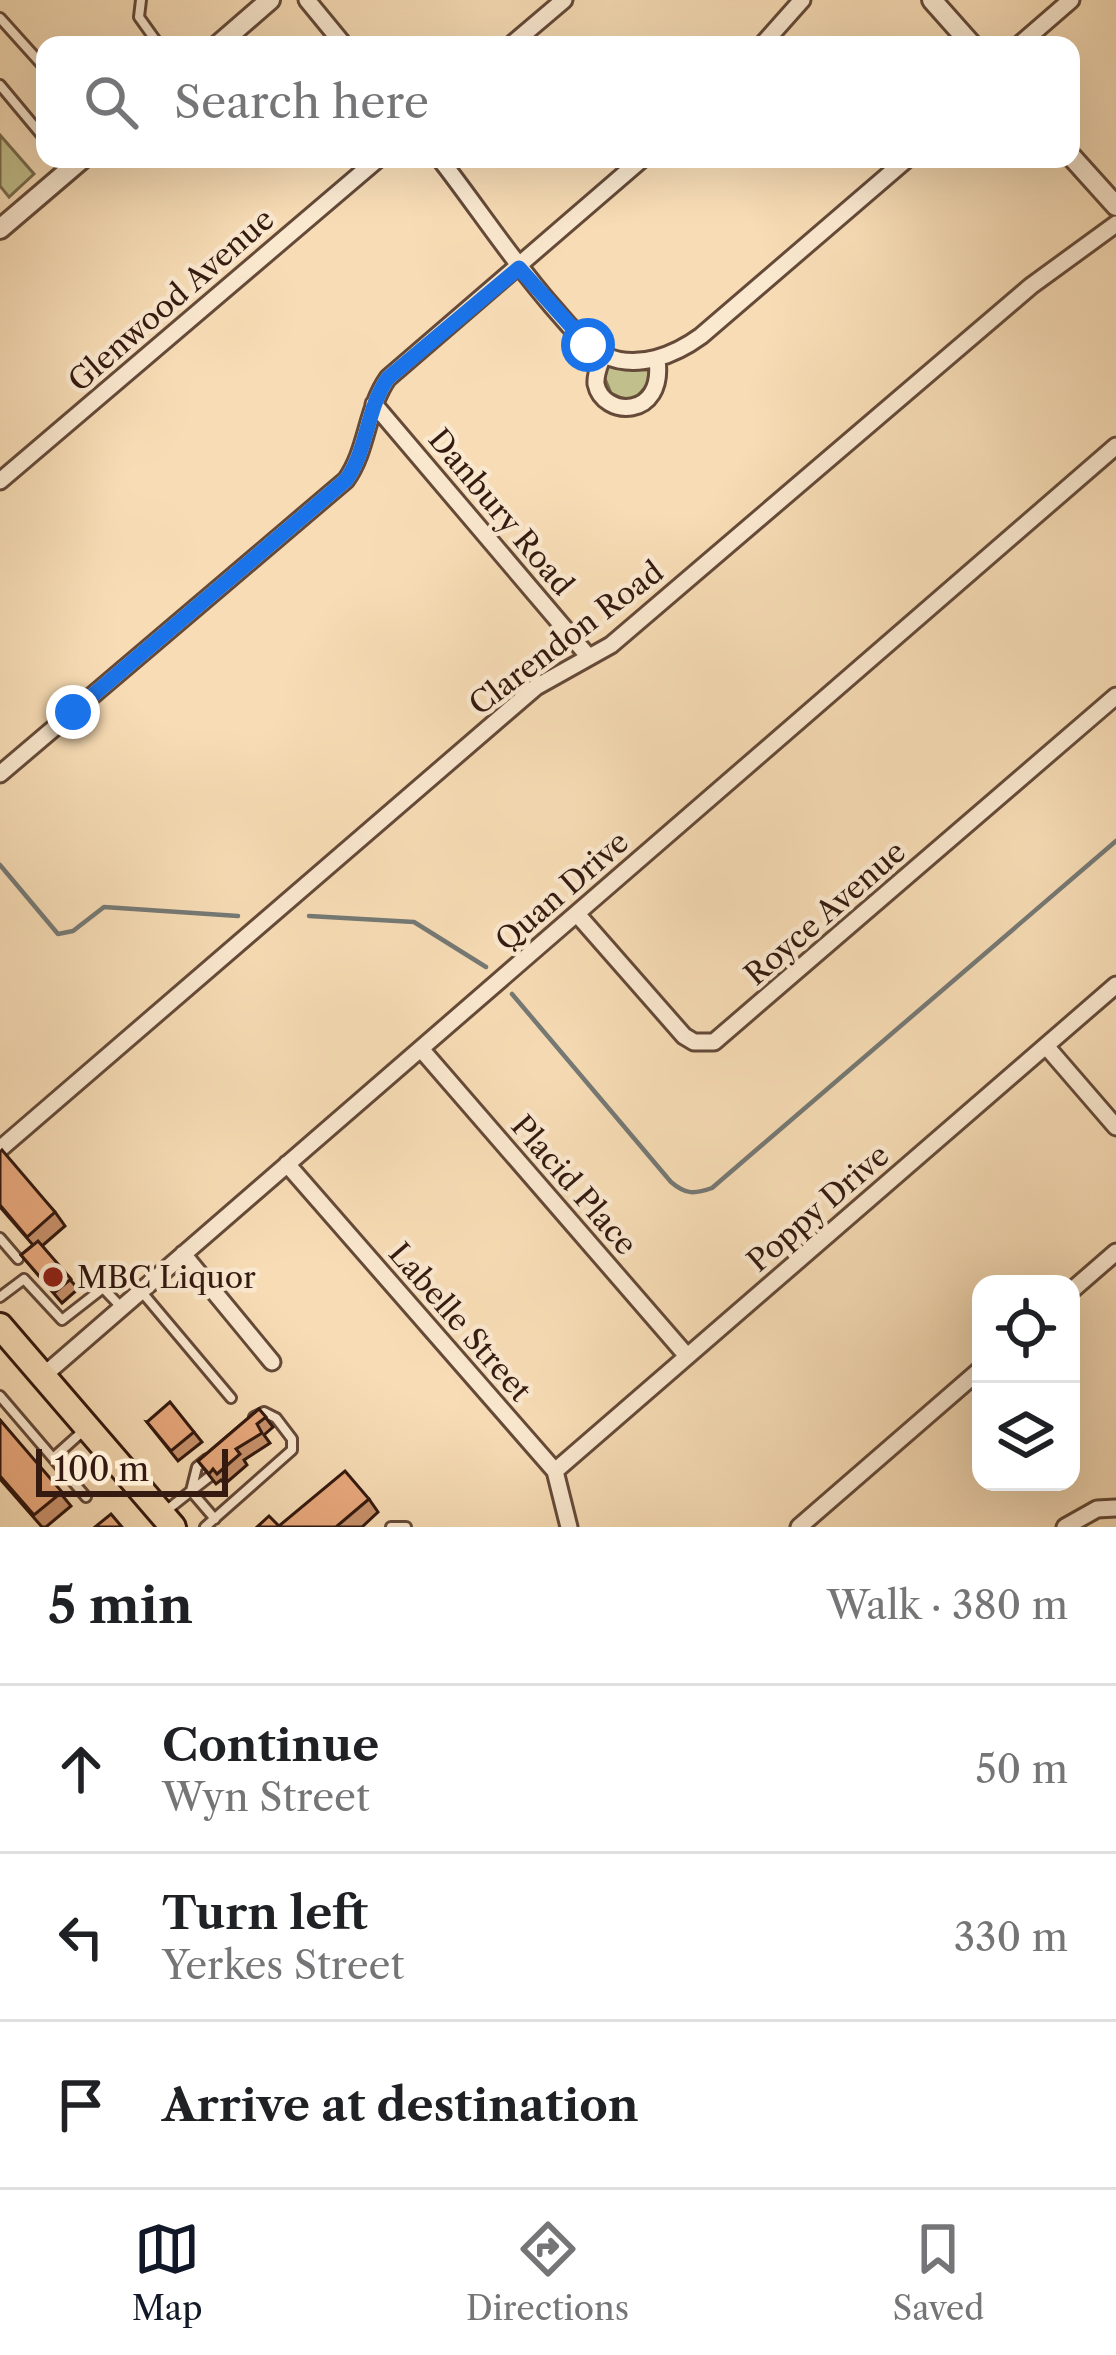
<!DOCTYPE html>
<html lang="en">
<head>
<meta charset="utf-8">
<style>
	body { margin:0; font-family:"Libre Caslon Text",serif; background:#f6f6f6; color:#202124 }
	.controls { position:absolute; right:36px; bottom:36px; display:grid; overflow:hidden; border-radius:24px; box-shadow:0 12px 48px #0002 }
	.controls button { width:108px; height:108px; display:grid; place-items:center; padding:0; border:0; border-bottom:3px solid #e0e0e0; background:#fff; color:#202124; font:60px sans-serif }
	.scale { position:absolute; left:36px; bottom:30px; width:192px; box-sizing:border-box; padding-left:12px; border:6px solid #341a10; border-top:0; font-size:33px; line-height:42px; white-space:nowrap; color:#341a10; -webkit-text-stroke:9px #fae8cf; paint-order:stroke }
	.stop { position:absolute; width:36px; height:36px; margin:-27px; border:9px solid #1a73e8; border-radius:50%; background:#fff }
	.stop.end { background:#1a73e8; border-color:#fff; box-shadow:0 3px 12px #0008 }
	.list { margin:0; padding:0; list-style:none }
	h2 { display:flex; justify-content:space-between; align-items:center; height:156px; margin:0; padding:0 48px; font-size:51px }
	h2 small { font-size:39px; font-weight:400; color:#757577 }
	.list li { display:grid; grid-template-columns:78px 1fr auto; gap:36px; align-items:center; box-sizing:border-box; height:168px; padding:0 48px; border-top:3px solid #e0e0e0 }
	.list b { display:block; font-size:45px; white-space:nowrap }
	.list p { margin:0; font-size:39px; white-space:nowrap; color:#757577 }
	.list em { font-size:39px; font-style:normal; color:#757577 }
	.icon { flex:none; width:66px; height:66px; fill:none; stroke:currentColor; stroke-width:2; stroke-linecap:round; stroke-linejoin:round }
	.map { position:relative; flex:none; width:1116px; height:1527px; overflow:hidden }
	.search { position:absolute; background:#fff; box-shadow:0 12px 48px #0002; left:36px; right:36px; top:36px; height:132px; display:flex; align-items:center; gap:30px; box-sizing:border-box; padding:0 42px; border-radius:24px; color:#757577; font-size:45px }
	.sheet { height:660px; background:#fff }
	nav { display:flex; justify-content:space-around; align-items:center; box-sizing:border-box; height:168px; border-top:3px solid #e0e0e0; background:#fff; font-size:33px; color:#757577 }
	nav a { display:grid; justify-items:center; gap:6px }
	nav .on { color:#111827 }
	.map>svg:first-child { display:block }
	.green { fill:#c1bf8b; stroke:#7a6c4e; stroke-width:3 }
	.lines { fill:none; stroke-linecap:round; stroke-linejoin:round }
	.stream { stroke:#757975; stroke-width:4.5 }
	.service-casing { stroke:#654a39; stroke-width:14 }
	.minor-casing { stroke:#654a39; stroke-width:21 }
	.tertiary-casing { stroke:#654a39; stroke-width:24 }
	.primary-casing { stroke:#341a10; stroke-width:30 }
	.service { stroke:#fae8cf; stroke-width:8 }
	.minor { stroke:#fae8cf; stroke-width:15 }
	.tertiary { stroke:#fae8cf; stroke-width:18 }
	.primary { stroke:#f7dcb5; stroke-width:24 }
	.wall { fill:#c8926c; stroke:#341a10; stroke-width:3 }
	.building { fill:#e9aa7e; stroke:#341a10; stroke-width:3 }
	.route { stroke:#1a73e8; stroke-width:15 }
	.poi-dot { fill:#8f2418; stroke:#fae8cf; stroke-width:4.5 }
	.labels { text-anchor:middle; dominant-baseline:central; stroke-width:9; stroke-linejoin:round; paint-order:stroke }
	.street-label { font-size:30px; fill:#341a10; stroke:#fae8cf }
	.poi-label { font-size:30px; fill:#341a10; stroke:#fae8cf; text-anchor:start }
</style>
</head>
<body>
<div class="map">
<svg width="1116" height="1527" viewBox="0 0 1116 1527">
	<rect width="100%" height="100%" fill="#f7dcb5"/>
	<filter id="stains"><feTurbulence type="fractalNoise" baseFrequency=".00167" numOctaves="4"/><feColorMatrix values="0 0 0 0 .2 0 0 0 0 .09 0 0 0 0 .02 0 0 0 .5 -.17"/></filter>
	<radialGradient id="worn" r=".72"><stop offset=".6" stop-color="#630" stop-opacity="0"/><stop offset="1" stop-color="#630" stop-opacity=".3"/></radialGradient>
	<path class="green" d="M 0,135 L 34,174 L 9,197 L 0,186 Z
		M 613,366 L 648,370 L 653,378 L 636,398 L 623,399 L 611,393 L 603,374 L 606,367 Z"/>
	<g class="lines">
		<path class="stream" d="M 0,865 L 58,934 L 73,931 L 104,907 L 238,916
			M 309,916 L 414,922 L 486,967
			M 512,994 L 671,1182 C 686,1195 695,1194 712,1188 L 1116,841"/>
		<g class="service-casing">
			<path id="service" d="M 141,0 L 139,17 L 159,45
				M 0,18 L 45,68
				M 0,85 L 45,139
				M 0,1238 L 18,1259
				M 141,1291 L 231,1398
				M 0,1297 L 24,1279 L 62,1320 L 103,1288 L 122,1308
				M 0,1396 L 53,1458
				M 82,1432 L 53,1458 L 86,1497
				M 209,1477 L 191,1491 L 215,1519
				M 167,1510 L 191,1491 L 197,1467 L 207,1459
				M 205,1527 L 292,1450 L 292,1439 L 276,1418 L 264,1412 L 254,1417
				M 391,1527 L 406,1527"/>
		</g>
		<g class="minor-casing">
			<path id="minor" d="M 307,0 L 344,45
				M 511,45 L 564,0
				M 762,45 L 802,0
				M 1019,45 L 1071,0
				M 440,159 C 478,208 511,259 552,306 C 568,324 584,346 606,356 C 638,370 675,355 701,336 L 907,159
				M 603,355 C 600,364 595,374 596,384 C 603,418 665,419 657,360
				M 374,404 L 588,656
				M 0,481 L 378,159
				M 0,774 L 346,480 C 368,449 366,409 388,378 L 642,159
				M 577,914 L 684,1036 L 694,1042 L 714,1042 L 1116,696
				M 1046,1046 L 1116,1127
				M 421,1049 L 687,1356
				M 0,1149 L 536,687 L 611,645 L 1031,286 L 1116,224
				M 287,1164 L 555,1471 L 569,1527
				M 183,1254 L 272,1362
				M 1071,1291 L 1116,1252
				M 43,1376 L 1116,446
				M 555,1471 L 1116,985
				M 799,1527 L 981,1369
				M 1065,1527 L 1097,1509 L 1116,1508"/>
		</g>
		<g class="tertiary-casing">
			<path id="tertiary" d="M 932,0 L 972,45
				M 218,45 L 270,0
				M 1071,156 L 1116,206
				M 0,229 L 82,159"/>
		</g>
		<g class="primary-casing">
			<path id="primary" d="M 0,1326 L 173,1527"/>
		</g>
		<use href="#service" class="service"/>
		<use href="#minor" class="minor"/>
		<use href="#tertiary" class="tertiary"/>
		<use href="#primary" class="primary"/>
	</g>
	<path class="wall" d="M 0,1152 L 55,1212 L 65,1226 L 42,1246 L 78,1289 L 62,1303 L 21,1255 L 33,1245 L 0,1207 Z
		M 259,1409 L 273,1427 L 264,1435 L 270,1443 L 244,1460 L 247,1465 L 225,1484 L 221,1480 L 216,1484 L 198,1461 Z
		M 0,1420 L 71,1506 L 46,1527 L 42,1527 L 0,1479 Z
		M 147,1422 L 194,1432 L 202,1442 L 178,1461 Z
		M 369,1499 L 378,1512 L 362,1527 L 257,1527 L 279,1526 Z"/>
	<path class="building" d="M 2,1150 L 55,1212 L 27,1237 L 0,1205 L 0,1152 Z
		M 38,1241 L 71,1279 L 54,1293 L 21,1255 Z
		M 170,1402 L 194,1432 L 171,1451 L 147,1422 Z
		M 259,1409 L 266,1417 L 257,1424 L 262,1433 L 236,1449 L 240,1454 L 217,1474 L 213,1469 L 209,1474 L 198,1461 Z
		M 0,1420 L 62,1492 L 34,1515 L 0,1476 Z
		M 345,1471 L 369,1499 L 336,1527 L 257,1527 L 269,1516 L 279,1526 Z
		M 111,1514 L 122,1527 L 95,1527 Z"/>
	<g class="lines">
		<path class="route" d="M 73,712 L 346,480 C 368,450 366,409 388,378 L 519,268 L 588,345"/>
	</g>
	<circle class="poi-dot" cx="53" cy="1277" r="12"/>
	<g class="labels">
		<g class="street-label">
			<text transform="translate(171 300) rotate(-41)">Glenwood Avenue</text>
			<text transform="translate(501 512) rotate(50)">Danbury Road</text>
			<text transform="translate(566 638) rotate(-37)">Clarendon Road</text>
			<text transform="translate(562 891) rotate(-41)">Quan Drive</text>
			<text transform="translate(825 913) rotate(-41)">Royce Avenue</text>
			<text transform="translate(574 1185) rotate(49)">Placid Place</text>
			<text transform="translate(818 1208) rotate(-41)">Poppy Drive</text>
			<text transform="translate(460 1322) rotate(49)">Labelle Street</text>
		</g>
		<g class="poi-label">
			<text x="77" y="1277">MBC Liquor</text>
		</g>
	</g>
	<rect width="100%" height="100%" filter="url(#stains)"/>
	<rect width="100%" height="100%" fill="url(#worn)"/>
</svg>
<div class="controls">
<button><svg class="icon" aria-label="locate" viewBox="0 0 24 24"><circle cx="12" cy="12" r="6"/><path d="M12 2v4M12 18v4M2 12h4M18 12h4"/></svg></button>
<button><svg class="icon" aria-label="layers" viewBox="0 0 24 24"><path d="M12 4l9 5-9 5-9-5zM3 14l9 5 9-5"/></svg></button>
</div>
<div class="scale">100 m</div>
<div class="stop" style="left:588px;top:345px"></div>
<div class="stop end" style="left:73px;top:712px"></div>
<div class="search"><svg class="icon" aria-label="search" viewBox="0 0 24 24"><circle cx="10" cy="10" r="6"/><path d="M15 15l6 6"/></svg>Search here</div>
</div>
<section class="sheet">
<h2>5 min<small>Walk · 380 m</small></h2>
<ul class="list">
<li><svg class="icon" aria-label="ahead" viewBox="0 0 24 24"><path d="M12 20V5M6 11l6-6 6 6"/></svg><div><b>Continue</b><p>Wyn Street</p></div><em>50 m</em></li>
<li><svg class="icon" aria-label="left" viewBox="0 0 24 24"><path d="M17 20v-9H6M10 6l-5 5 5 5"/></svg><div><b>Turn left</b><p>Yerkes Street</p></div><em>330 m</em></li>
<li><svg class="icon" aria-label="arrive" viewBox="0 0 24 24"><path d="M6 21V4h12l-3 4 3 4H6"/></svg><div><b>Arrive at destination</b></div></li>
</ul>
</section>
<nav>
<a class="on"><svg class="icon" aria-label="map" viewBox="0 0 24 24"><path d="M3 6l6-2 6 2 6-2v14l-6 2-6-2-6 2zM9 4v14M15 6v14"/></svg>Map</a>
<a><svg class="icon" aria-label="directions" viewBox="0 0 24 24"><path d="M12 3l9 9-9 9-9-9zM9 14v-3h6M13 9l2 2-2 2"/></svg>Directions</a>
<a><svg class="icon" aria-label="saved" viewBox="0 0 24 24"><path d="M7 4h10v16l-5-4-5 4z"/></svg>Saved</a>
</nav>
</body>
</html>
